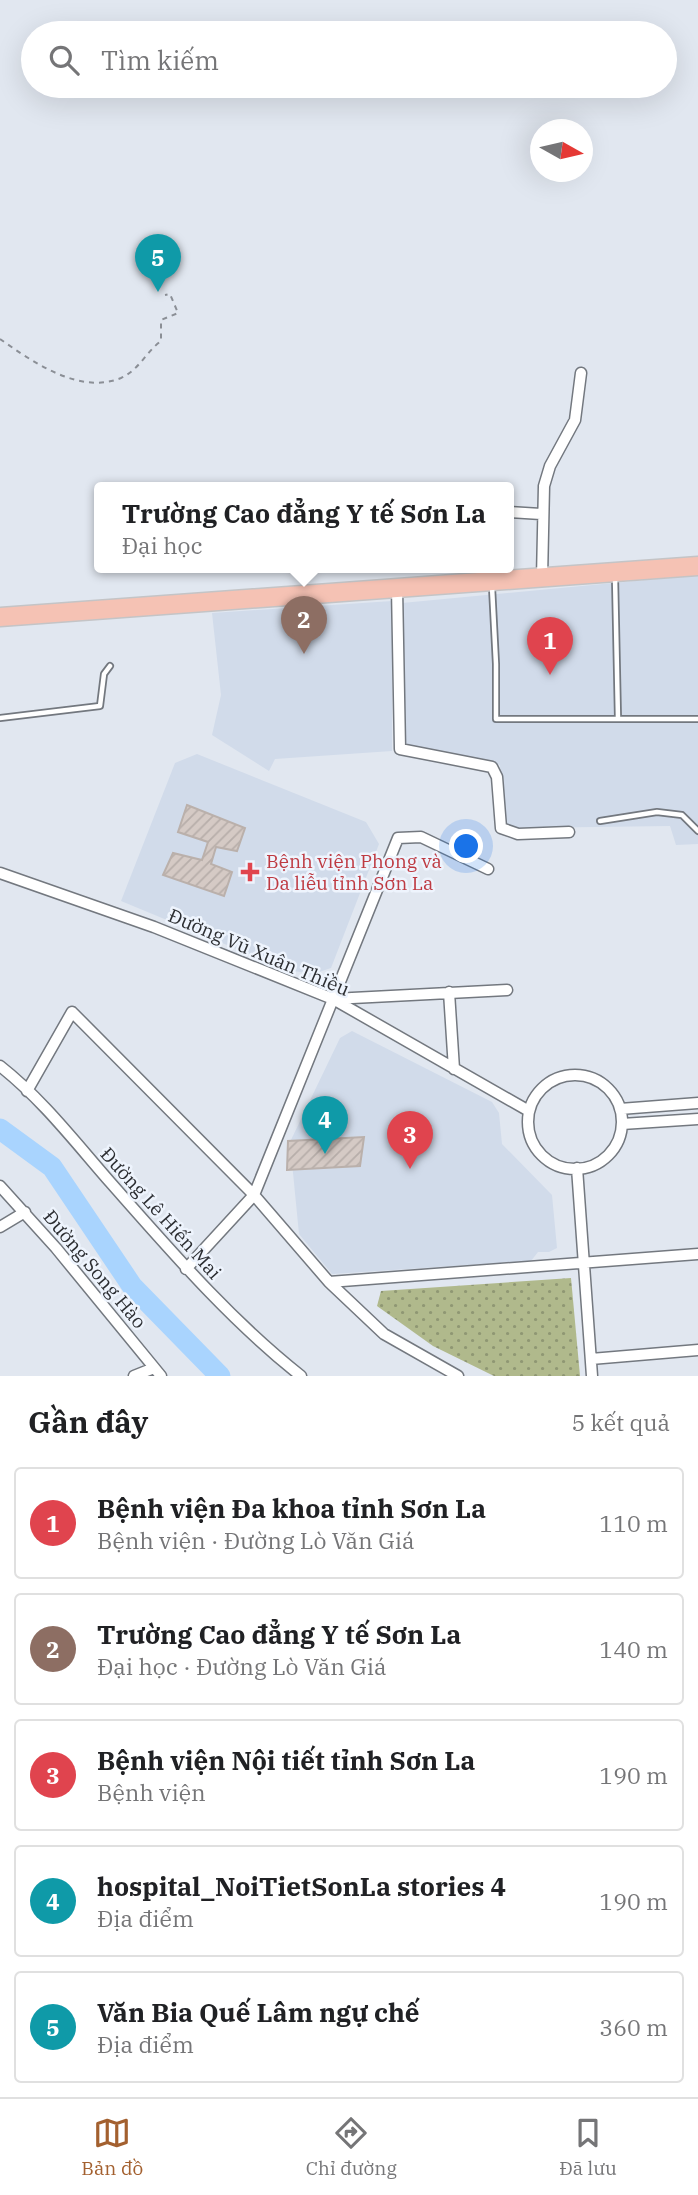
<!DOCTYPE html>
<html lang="vi">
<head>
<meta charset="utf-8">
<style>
	body { margin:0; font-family:"IBM Plex Serif",serif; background:#f2f2f2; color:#202124 }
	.compass { position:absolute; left:530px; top:119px; width:63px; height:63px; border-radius:50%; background:#fff; box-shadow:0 7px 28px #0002; rotate:98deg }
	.you { position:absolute; left:467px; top:847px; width:24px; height:24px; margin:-18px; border:5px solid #fff; border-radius:50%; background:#1a73e8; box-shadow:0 0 0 10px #1a73e833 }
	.badge { display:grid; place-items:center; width:46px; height:46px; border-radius:50%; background:#a3602f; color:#fff; font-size:23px; font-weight:700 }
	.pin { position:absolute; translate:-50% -58px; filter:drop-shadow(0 2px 4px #0008) }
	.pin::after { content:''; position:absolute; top:37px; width:24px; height:21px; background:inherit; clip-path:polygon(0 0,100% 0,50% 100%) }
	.popup { position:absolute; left:94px; top:482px; width:420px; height:91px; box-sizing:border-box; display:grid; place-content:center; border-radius:7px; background:#fff; filter:drop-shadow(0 2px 5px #0005); font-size:23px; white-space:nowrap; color:#757577 }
	.popup b { font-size:26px; color:#202124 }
	.popup::after { content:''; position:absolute; left:50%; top:100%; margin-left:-14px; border:14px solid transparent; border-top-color:#fff }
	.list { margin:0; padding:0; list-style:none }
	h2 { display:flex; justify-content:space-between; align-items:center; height:91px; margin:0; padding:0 28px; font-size:30px }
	h2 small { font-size:23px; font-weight:400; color:#757577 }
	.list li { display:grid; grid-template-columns:46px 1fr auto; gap:21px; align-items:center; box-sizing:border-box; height:112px; margin:0 14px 14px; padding:0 14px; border:2px solid #e0e0e0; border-radius:7px }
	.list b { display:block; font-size:26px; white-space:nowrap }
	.list p { margin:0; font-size:23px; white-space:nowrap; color:#757577 }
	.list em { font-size:23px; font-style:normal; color:#757577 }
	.icon { flex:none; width:38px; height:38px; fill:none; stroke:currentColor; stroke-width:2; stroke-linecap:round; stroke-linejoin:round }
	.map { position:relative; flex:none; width:698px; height:1376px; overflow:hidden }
	.search { position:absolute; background:#fff; box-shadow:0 7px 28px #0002; left:21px; right:21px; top:21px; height:77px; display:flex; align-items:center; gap:18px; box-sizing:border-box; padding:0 24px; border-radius:38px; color:#757577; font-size:26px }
	.sheet { height:721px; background:#fff }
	nav { display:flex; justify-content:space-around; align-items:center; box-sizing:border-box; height:98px; border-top:2px solid #e0e0e0; background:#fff; font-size:19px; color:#757577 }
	nav a { display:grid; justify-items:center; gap:4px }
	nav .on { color:#a3602f }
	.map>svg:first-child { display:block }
	.built { fill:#d1dbea }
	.park { fill:url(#park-dots) }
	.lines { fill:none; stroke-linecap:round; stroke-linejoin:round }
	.river { stroke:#a9d4fe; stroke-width:21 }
	.building { fill:url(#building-hatch); stroke:#bab0ab; stroke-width:2 }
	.lane-casing { stroke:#73787f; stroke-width:8 }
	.street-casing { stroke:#73787f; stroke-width:13 }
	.highway-casing { stroke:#c4c4c6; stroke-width:21 }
	.path { stroke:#8b8f96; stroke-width:2; stroke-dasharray:5 5; stroke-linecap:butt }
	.lane { stroke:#fff; stroke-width:4.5 }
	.street { stroke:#fff; stroke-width:10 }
	.highway { stroke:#f5c2b4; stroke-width:18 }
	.health-dot { fill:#e0444e; stroke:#eef4fd; stroke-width:2.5 }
	.labels { text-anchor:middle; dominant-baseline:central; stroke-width:5; stroke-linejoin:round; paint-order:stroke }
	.health-label { font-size:19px; fill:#be3a42; stroke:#eef4fd; text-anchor:start }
	.street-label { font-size:19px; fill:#2c2e32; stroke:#eef4fd }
</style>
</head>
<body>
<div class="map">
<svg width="698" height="1376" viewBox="0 0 698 1376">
	<defs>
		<pattern id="park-dots" width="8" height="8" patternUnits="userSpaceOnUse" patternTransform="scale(1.75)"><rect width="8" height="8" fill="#b0b98c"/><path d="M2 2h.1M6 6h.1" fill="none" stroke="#8f9773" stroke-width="1.8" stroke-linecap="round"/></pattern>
		<pattern id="building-hatch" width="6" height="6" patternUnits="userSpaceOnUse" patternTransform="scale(1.75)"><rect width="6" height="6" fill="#d5cac5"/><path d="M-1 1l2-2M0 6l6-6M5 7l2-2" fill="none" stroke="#b7aeaa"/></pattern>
	</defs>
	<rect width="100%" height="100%" fill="#e1e7f0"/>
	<path class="built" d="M 698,575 L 698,844 L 676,845 L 670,826 L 520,828 L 507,824 L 502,811 L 500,765 L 403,747 L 402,603 Z
		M 392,601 L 392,751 L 275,759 L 269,771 L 212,735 L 221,695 L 212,613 Z
		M 197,754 L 366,822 L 379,844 L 331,968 L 313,974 L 287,970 L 121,901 L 175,763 Z
		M 352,1031 L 492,1102 L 499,1113 L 502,1144 L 552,1195 L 557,1248 L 549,1252 L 538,1252 L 531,1261 L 332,1274 L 299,1234 L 290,1142 L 340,1038 Z"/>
	<path class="park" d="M 571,1278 L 580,1376 L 494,1376 L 433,1346 L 377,1306 L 381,1291 Z"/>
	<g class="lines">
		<path class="river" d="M 0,1129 L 52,1167 L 132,1286 L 220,1376"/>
	</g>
	<path class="building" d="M 187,805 L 245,828 L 237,851 L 216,847 L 211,864 L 232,872 L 224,896 L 163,875 L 173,853 L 202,860 L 208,842 L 178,832 Z
		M 364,1137 L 360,1166 L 287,1170 L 288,1141 Z"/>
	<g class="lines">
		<g class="lane-casing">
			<path id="lane" d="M 615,577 L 618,719
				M 492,587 L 496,664 L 496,719 L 698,719
				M 0,718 L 100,706 L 104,674 L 110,666
				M 600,821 L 657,812 L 682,815 L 698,831"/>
		</g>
		<g class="street-casing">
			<path id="street" d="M 509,512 L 541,514
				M 542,578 L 544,486 L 550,466 L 575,420 L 581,373
				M 397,588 L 400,749 L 492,767 L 497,777 L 501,828 L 518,834 L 569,832
				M 0,873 L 154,927 L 333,999 L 529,1111
				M 449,992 L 454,1069
				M 333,999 L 507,990
				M 0,1066 C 42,1099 75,1142 110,1182 C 171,1251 229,1319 301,1376
				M528 1122a47 47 0 1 1 94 0a47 47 0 1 1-94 0Z
				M 27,1091 L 72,1012 L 254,1195 L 329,1282 L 384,1334 L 458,1376
				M 620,1109 L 698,1103
				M 622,1124 L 698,1119
				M 577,1168 L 592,1376
				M 0,1186 L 56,1248 L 161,1376
				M 0,1227 L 25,1212
				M 186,1269 L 254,1195 L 398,838 L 421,837 L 488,869
				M 329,1282 L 698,1254
				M 591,1359 L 698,1350
				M 134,1376 L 154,1368"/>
		</g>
		<g class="highway-casing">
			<path id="highway" d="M 0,617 L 698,566"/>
		</g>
		<path class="path" d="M 0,339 C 33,362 79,395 121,378 C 139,370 146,352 161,341 L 161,320 L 178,313 L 170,294 L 165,295"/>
		<use href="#lane" class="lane"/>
		<use href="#street" class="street"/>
		<use href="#highway" class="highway"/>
	</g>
	<path class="health-dot" d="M246.5 861.5h7v7h7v7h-7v7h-7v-7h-7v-7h7z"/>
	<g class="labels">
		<g class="health-label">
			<text x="266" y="861">Bệnh viện Phong và<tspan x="266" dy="22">Da liễu tỉnh Sơn La</tspan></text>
		</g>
		<g class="street-label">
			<text transform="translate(259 952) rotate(23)">Đường Vũ Xuân Thiều</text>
			<text transform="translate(161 1213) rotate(48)">Đường Lê Hiến Mai</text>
			<text transform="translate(95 1269) rotate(50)">Đường Song Hào</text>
		</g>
	</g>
</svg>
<svg class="compass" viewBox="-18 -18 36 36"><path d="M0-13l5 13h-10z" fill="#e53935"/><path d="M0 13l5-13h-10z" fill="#757577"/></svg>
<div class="you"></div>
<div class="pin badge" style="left:550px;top:675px;background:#e0444e">1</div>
<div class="pin badge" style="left:304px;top:654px;background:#8d6e63">2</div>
<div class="popup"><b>Trường Cao đẳng Y tế Sơn La</b>Đại học</div>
<div class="pin badge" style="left:410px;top:1169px;background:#e0444e">3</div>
<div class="pin badge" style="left:325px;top:1154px;background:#0f9aa8">4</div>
<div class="pin badge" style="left:158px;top:292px;background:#0f9aa8">5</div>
<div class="search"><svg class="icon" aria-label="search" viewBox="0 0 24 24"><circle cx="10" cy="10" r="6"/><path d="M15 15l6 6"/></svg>Tìm kiếm</div>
</div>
<section class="sheet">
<h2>Gần đây<small>5 kết quả</small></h2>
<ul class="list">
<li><span class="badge" style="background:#e0444e">1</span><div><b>Bệnh viện Đa khoa tỉnh Sơn La</b><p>Bệnh viện · Đường Lò Văn Giá</p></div><em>110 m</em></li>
<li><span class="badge" style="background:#8d6e63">2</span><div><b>Trường Cao đẳng Y tế Sơn La</b><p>Đại học · Đường Lò Văn Giá</p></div><em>140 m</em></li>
<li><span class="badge" style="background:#e0444e">3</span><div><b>Bệnh viện Nội tiết tỉnh Sơn La</b><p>Bệnh viện</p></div><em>190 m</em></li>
<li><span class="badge" style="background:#0f9aa8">4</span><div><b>hospital_NoiTietSonLa stories 4</b><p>Địa điểm</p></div><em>190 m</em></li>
<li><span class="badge" style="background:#0f9aa8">5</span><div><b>Văn Bia Quế Lâm ngự chế</b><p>Địa điểm</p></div><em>360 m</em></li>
</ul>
</section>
<nav>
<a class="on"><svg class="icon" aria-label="map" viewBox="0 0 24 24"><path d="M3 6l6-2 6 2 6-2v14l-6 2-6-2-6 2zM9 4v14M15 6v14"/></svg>Bản đồ</a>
<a><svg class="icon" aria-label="directions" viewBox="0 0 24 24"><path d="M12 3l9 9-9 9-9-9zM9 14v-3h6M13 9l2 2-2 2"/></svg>Chỉ đường</a>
<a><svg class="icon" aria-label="saved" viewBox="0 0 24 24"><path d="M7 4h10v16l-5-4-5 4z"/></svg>Đã lưu</a>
</nav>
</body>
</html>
